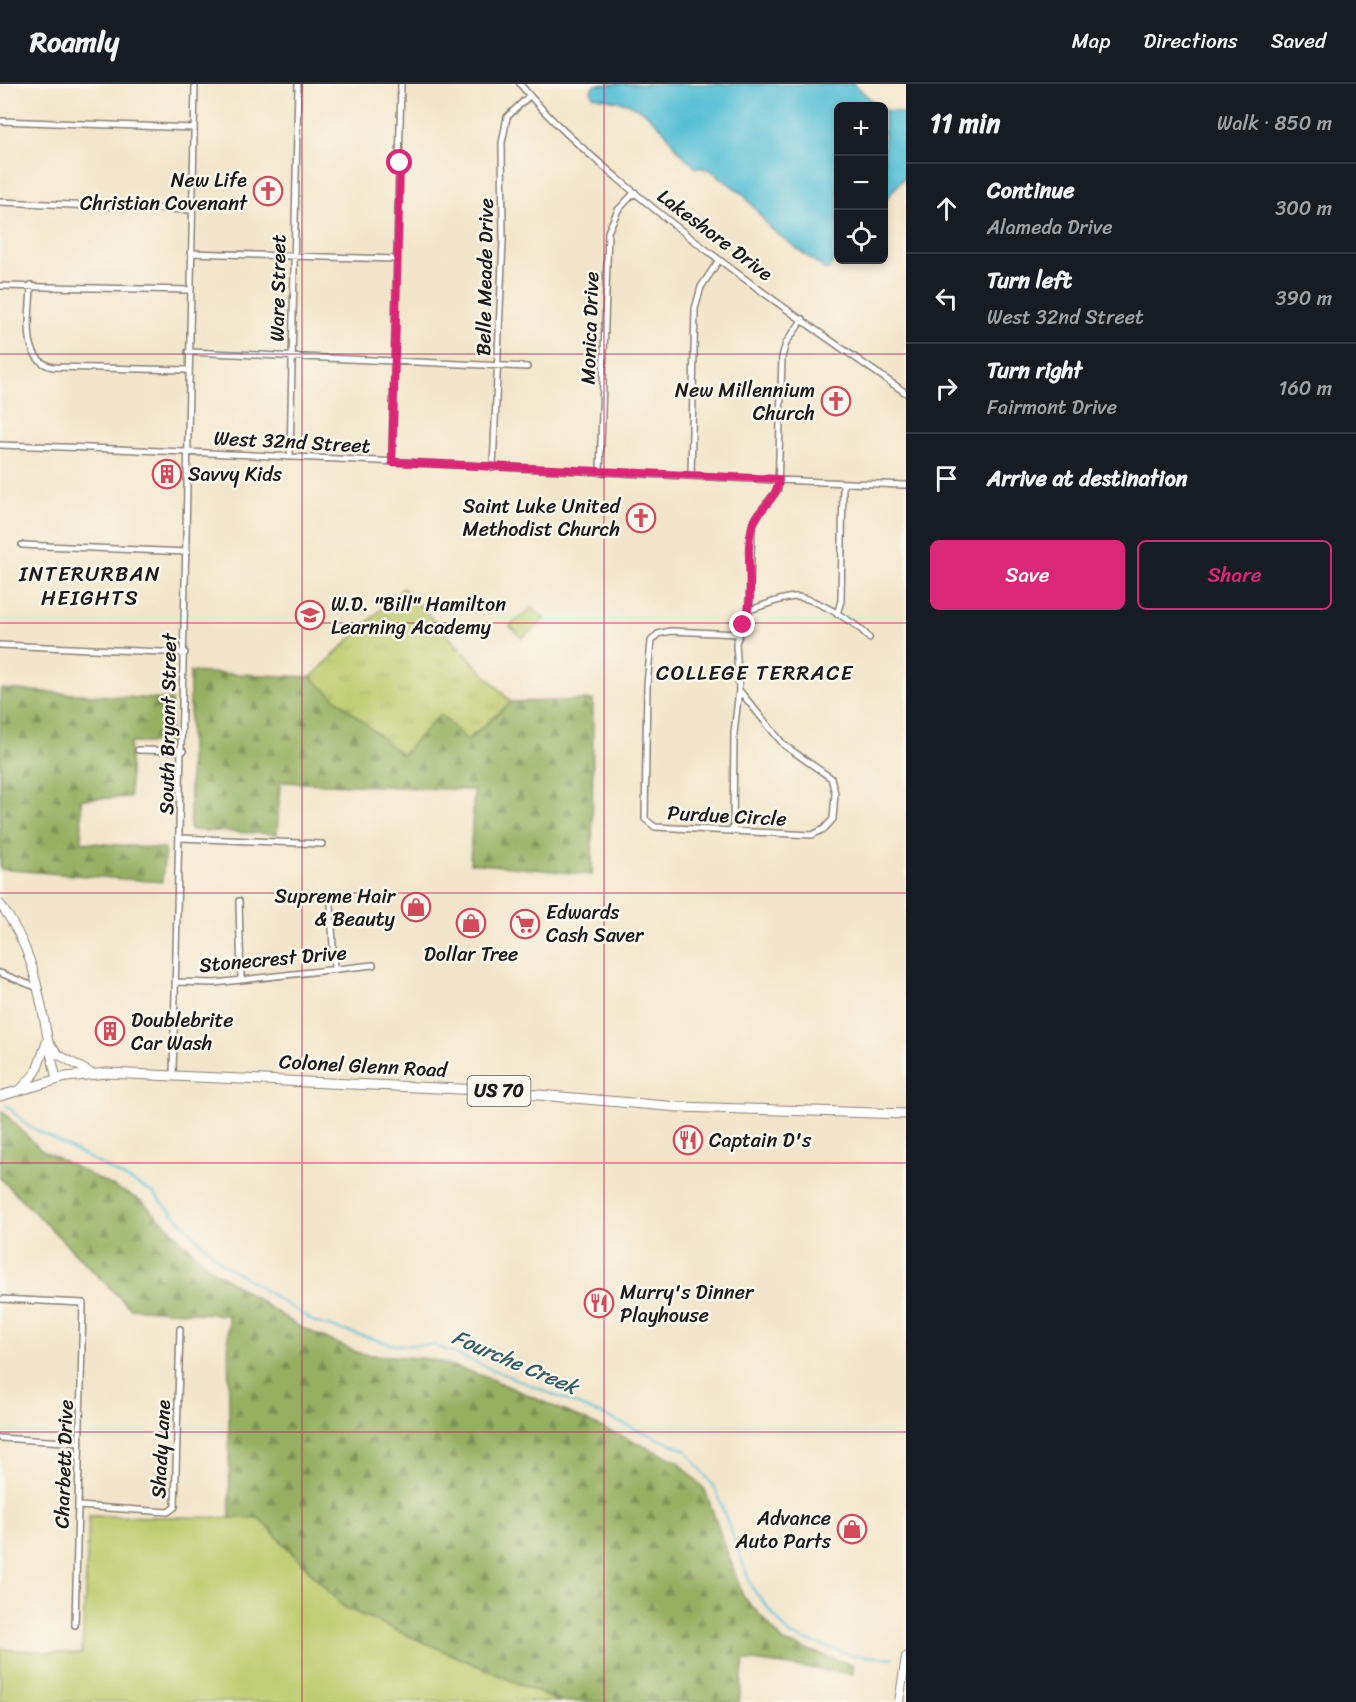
<!DOCTYPE html>
<html lang="en">
<head>
<meta charset="utf-8">
<style>
	body { margin:0; font-family:Sriracha,sans-serif; background:#20242c; color:#f1f3f6 }
	.controls { position:absolute; right:18px; top:18px; display:grid; overflow:hidden; border-radius:9px; box-shadow:0 3px 9px #0003 }
	.controls button { width:54px; height:54px; display:grid; place-items:center; padding:0; border:0; border-bottom:2px solid #363941; background:#171b24; color:#f1f3f6; font:30px sans-serif }
	.stop { position:absolute; width:18px; height:18px; margin:-14px; border:4px solid #db2777; border-radius:50%; background:#fff }
	.stop.end { background:#db2777; border-color:#fff; box-shadow:0 2px 6px #0008 }
	.list { margin:0; padding:0; list-style:none }
	h2 { display:flex; justify-content:space-between; align-items:center; height:78px; margin:0; padding:0 24px; font-size:26px }
	h2 small { font-size:20px; font-weight:400; color:#9ea1a6 }
	.list li { display:grid; grid-template-columns:39px 1fr auto; gap:18px; align-items:center; box-sizing:border-box; height:90px; padding:0 24px; border-top:2px solid #363941 }
	.list b { display:block; font-size:22px; white-space:nowrap }
	.list p { margin:0; font-size:20px; white-space:nowrap; color:#9ea1a6 }
	.list em { font-size:20px; font-style:normal; color:#9ea1a6 }
	.actions { display:flex; gap:12px; padding:18px 24px }
	.actions a { flex:1; padding:14px 0; border:2px solid #db2777; border-radius:9px; text-align:center; font-size:21px; color:#db2777 }
	.actions .main { background:#db2777; color:#fff }
	.icon { flex:none; width:33px; height:33px; fill:none; stroke:currentColor; stroke-width:2; stroke-linecap:round; stroke-linejoin:round }
	.map { position:relative; flex:none; width:906px; height:1618px; overflow:hidden }
	header { display:flex; align-items:center; gap:36px; box-sizing:border-box; height:84px; padding:0 30px; background:#171b24; border-bottom:2px solid #363941 }
	header strong { font-size:28px }
	nav { display:flex; gap:33px; margin-inline-start:auto; font-size:21px }
	main { display:flex }
	aside { flex:1; background:#171b24 }
	.map>svg:first-child { display:block }
	.green { fill:#bdcc6f; stroke:#6c7446; stroke-width:1.5 }
	.forest { fill:url(#forest-firs); stroke:#59663f; stroke-width:1.5 }
	.park { fill:url(#park-tufts); stroke:#6c7446; stroke-width:1.5 }
	.water { fill:#57bfd5; stroke:#3a6e78; stroke-width:1.5 }
	.lines { fill:none; stroke-linecap:round; stroke-linejoin:round }
	.stream { stroke:#57bfd5; stroke-width:2 }
	.street-casing { stroke:#888074; stroke-width:8 }
	.secondary-casing { stroke:#888074; stroke-width:10 }
	.primary-casing { stroke:#888074; stroke-width:11 }
	.street { stroke:#fff; stroke-width:5 }
	.secondary { stroke:#fff; stroke-width:8 }
	.primary { stroke:#fff; stroke-width:9 }
	.route { stroke:#db2777; stroke-width:8 }
	.grid { fill:none; stroke:#c2185b; stroke-width:1.5; stroke-opacity:0.55 }
	.labels { text-anchor:middle; dominant-baseline:central; stroke-width:5; stroke-linejoin:round; paint-order:stroke }
	.shield { fill:#fbf7ec; stroke:#5f5e5a; stroke-width:1.5 }
	.shield-label { font-size:18px; font-weight:bold; fill:#1c1c1c }
	.poi-label { font-size:20px; fill:#1c1c1c; stroke:#fbf7ec; text-anchor:start }
	.street-label { font-size:20px; fill:#1c1c1c; stroke:#fbf7ec }
	.neighbourhood-label { font-size:21px; letter-spacing:1.5px; fill:#1c1c1c; stroke:#fbf7ec }
	.water-label { font-size:21px; font-style:italic; fill:#345d66; stroke:#fbf7ec }
</style>
</head>
<body>
<header>
<strong>Roamly</strong>
<nav><a>Map</a><a>Directions</a><a>Saved</a></nav>
</header>
<main>
<div class="map">
<svg width="906" height="1618" viewBox="0 0 906 1618">
	<defs>
		<pattern id="forest-firs" width="22" height="20" patternUnits="userSpaceOnUse" patternTransform="scale(1.5)"><rect width="22" height="20" fill="#96b062"/><path d="M5 1l3.5 6h-7zM16 11l3.5 6h-7z" fill="#7a8e50"/></pattern>
		<pattern id="park-tufts" width="24" height="20" patternUnits="userSpaceOnUse" patternTransform="scale(1.5)"><rect width="24" height="20" fill="#bdcc6f"/><path d="M3 7l-1-3M5 7V3M7 7l1-3M15 17l-1-3M17 17v-4M19 17l1-3" fill="none" stroke="#a2af60"/></pattern>
	</defs>
	<rect width="100%" height="100%" fill="#fbf7ec"/>
	<filter id="ink" filterUnits="userSpaceOnUse"><feTurbulence type="fractalNoise" baseFrequency=".0167" numOctaves="2"/><feDisplacementMap in="SourceGraphic" scale="12" xChannelSelector="R" yChannelSelector="G"/><feConvolveMatrix kernelMatrix="1 2 1 2 8 2 1 2 1" color-interpolation-filters="sRGB"/></filter>
	<filter id="wash" filterUnits="userSpaceOnUse"><feTurbulence type="fractalNoise" baseFrequency=".008" numOctaves="4" result="noise"/><feDisplacementMap in="SourceGraphic" scale="24" xChannelSelector="R" yChannelSelector="G"/><feGaussianBlur stdDeviation="1.35" result="paint"/><feColorMatrix in="noise" values="0 0 0 0 0 0 0 0 0 0 0 0 0 0 0 0 0 1.4 0 .05"/><feComposite in="paint" operator="in"/></filter>
	<g filter="url(#wash)">
		<rect width="100%" height="100%" fill="#f3e5cb"/>
		<path class="green" d="M 532,524 L 545,535 L 522,554 L 510,542 Z
			M 89,1432 L 259,1434 L 344,1523 L 560,1618 L 0,1618 L 0,1565 L 82,1570 Z"/>
		<path class="forest" d="M 190,588 L 311,593 L 402,671 L 440,630 L 468,656 L 511,618 L 593,616 L 592,791 L 470,779 L 474,706 L 280,698 L 277,750 L 190,746 Z
			M 0,605 L 171,616 L 170,659 L 130,659 L 130,713 L 81,715 L 82,758 L 165,765 L 162,798 L 0,785 Z
			M 2,1027 L 40,1065 L 142,1117 L 210,1184 L 296,1241 L 361,1270 L 431,1275 L 489,1294 L 678,1377 L 705,1406 L 743,1512 L 784,1558 L 853,1581 L 853,1590 L 744,1576 L 739,1618 L 560,1618 L 344,1523 L 259,1434 L 230,1434 L 228,1231 L 130,1224 L 0,1094 Z"/>
		<path class="park" d="M 403,504 L 511,618 L 467,656 L 440,630 L 402,671 L 311,593 Z"/>
		<path class="water" d="M 617,0 L 854,0 L 878,22 L 838,22 L 838,172 L 827,187 L 771,145 L 744,111 L 709,85 L 695,83 L 678,66 L 663,45 L 643,27 L 627,19 L 593,12 L 591,6 L 594,1 Z
			M 884,26 L 906,30 L 906,91 L 884,118 Z"/>
		<g class="lines">
			<path class="stream" d="M 6,1021 L 27,1041 L 152,1108 L 222,1179 L 314,1238 L 394,1261 L 434,1261 L 686,1366 L 715,1404 L 752,1504 L 790,1551 L 852,1571 L 892,1574"/>
		</g>
	</g>
	<g filter="url(#ink)">
		<g class="lines">
			<g class="street-casing">
				<path id="street" d="M 520,0 C 554,42 594,74 635,109 C 721,181 814,245 906,309
					M 0,37 L 194,44
					M 0,118 L 191,126
					M 190,169 L 396,175
					M 31,201 C 31,226 19,276 53,283 L 187,286
					M 0,202 L 189,206
					M 188,268 L 527,283
					M 0,361 C 302,370 604,391 906,401
					M 290,373 L 298,0
					M 392,378 L 401,0
					M 493,384 L 503,157 L 502,59 L 507,33 L 529,12
					M 600,389 L 608,148 L 618,126 L 635,108
					M 691,391 L 695,225 L 701,203 L 719,176
					M 22,461 L 187,468
					M 749,526 C 764,522 779,514 795,513 C 812,512 859,540 869,554
					M 837,530 L 841,517 L 843,399
					M 0,561 L 185,569
					M 739,606 L 784,661 L 831,694 L 835,709 L 833,735 L 824,745 L 812,751 L 655,743 L 645,735 L 647,601 L 651,557 L 658,550 L 670,547 L 739,550
					M 138,666 L 183,667
					M 733,747 L 734,649 L 739,606 L 736,559 L 749,526 L 752,442 L 759,429 L 778,405 L 782,273 L 786,259 L 803,235
					M 180,754 L 322,760
					M 239,817 L 241,895
					M 331,820 L 334,885
					M 0,889 L 38,904
					M 175,898 L 215,899 L 373,881
					M 173,992 C 183,661 188,331 195,0
					M 0,1215 L 83,1219 L 75,1541
					M 0,1354 L 80,1359
					M 78,1422 L 168,1428 L 175,1423 L 180,1245"/>
			</g>
			<g class="secondary-casing">
				<path id="secondary" d="M 0,820 C 43,878 39,929 57,996
					M 49,959 L 59,971 L 91,989
					M 20,1006 L 36,988 L 47,957
					M 899,1618 L 906,1573"/>
			</g>
			<g class="primary-casing">
				<path id="primary" d="M 0,1012 L 66,993 L 107,989 L 481,1006 L 678,1023 L 906,1030"/>
			</g>
			<use href="#street" class="street"/>
			<use href="#secondary" class="secondary"/>
			<use href="#primary" class="primary"/>
		</g>
	</g>
	<g class="lines" filter="url(#ink)">
		<path class="route" d="M 400,79 L 392,378 L 779,395 C 778,416 758,423 752,443 C 743,475 758,510 743,541"/>
	</g>
	<path class="grid" d="M 302,0 L 302,1618M 604,0 L 604,1618M 0,270 L 906,270M 0,539 L 906,539M 0,809 L 906,809M 0,1079 L 906,1079M 0,1348 L 906,1348"/>
	<defs>
		<g id="church-ring" transform="scale(1.5)"><circle r="9.5" fill="#fbf7ec" stroke="#d1495b" stroke-width="1.5"/><path d="M-1.2-6h2.4v3.5h3.3v2.4h-3.3V6h-2.4V-.1h-3.3v-2.4h3.3Z" fill="#d1495b"/></g>
		<g id="building-ring" transform="scale(1.5)"><circle r="9.5" fill="#fbf7ec" stroke="#d1495b" stroke-width="1.5"/><path d="M-4-6H4V6H1V3H-1V6H-4ZM-2.5-4.3h1.7v1.8h-1.7ZM.8-4.3h1.7v1.8H.8ZM-2.5-1h1.7V.8h-1.7ZM.8-1h1.7V.8H.8Z" fill="#d1495b"/></g>
		<g id="school-ring" transform="scale(1.5)"><circle r="9.5" fill="#fbf7ec" stroke="#d1495b" stroke-width="1.5"/><path d="M0-5L7-2L0 1L-7-2ZM-4 1L0 2.5L4 1V4Q0 6-4 4Z" fill="#d1495b"/></g>
		<g id="shop-ring" transform="scale(1.5)"><circle r="9.5" fill="#fbf7ec" stroke="#d1495b" stroke-width="1.5"/><path d="M-5-2.5h2.3a2.7 3.5 0 0 1 5.4 0H5L5.5 6h-11ZM-1.5-2.5h3a1.5 2.3 0 0 0-3 0Z" fill="#d1495b"/></g>
		<g id="supermarket-ring" transform="scale(1.5)"><circle r="9.5" fill="#fbf7ec" stroke="#d1495b" stroke-width="1.5"/><path d="M-6-5.5h2.5l.6 2H6L4.5 2H-2.5L-4.4-4H-6ZM-1.5 3.2a1.3 1.3 0 1 0 .1 0ZM3 3.2a1.3 1.3 0 1 0 .1 0Z" fill="#d1495b"/></g>
		<g id="restaurant-ring" transform="scale(1.5)"><circle r="9.5" fill="#fbf7ec" stroke="#d1495b" stroke-width="1.5"/><path d="M-5-6h1v4h1v-4h1v4h1v-4h1v5L-1.5 .5V6h-2V.5L-5-1ZM5-6V6H3V1.5H1.5Q1.5-4 5-6Z" fill="#d1495b"/></g>
	</defs>
	<g fill-rule="evenodd">
		<use href="#church-ring" x="268" y="107"/>
		<use href="#church-ring" x="836" y="317"/>
		<use href="#building-ring" x="167" y="390"/>
		<use href="#church-ring" x="641" y="434"/>
		<use href="#school-ring" x="310" y="531"/>
		<use href="#shop-ring" x="416" y="823"/>
		<use href="#shop-ring" x="471" y="839"/>
		<use href="#supermarket-ring" x="525" y="840"/>
		<use href="#building-ring" x="110" y="947"/>
		<use href="#restaurant-ring" x="688" y="1056"/>
		<use href="#restaurant-ring" x="599" y="1219"/>
		<use href="#shop-ring" x="852" y="1445"/>
	</g>
	<g class="labels">
		<rect class="shield" x="467.5" y="992" width="63" height="30" rx="4.5"/>
		<g class="shield-label">
			<text x="499" y="1007">US 70</text>
		</g>
		<g class="poi-label">
			<text x="247" y="96" text-anchor="end">New Life<tspan x="247" dy="23">Christian Covenant</tspan></text>
			<text x="815" y="306" text-anchor="end">New Millennium<tspan x="815" dy="23">Church</tspan></text>
			<text x="188" y="390">Savvy Kids</text>
			<text x="620" y="422" text-anchor="end">Saint Luke United<tspan x="620" dy="23">Methodist Church</tspan></text>
			<text x="331" y="520">W.D. "Bill" Hamilton<tspan x="331" dy="23">Learning Academy</tspan></text>
			<text x="395" y="812" text-anchor="end">Supreme Hair<tspan x="395" dy="23">&amp; Beauty</tspan></text>
			<text x="546" y="828">Edwards<tspan x="546" dy="23">Cash Saver</tspan></text>
			<text x="471" y="870" text-anchor="middle">Dollar Tree</text>
			<text x="131" y="936">Doublebrite<tspan x="131" dy="23">Car Wash</tspan></text>
			<text x="709" y="1056">Captain D's</text>
			<text x="620" y="1208">Murry's Dinner<tspan x="620" dy="23">Playhouse</tspan></text>
			<text x="831" y="1434" text-anchor="end">Advance<tspan x="831" dy="23">Auto Parts</tspan></text>
		</g>
		<g class="street-label">
			<text transform="translate(715 151) rotate(37)">Lakeshore Drive</text>
			<text transform="translate(485 193) rotate(-89)">Belle Meade Drive</text>
			<text transform="translate(278 204) rotate(-89)">Ware Street</text>
			<text transform="translate(590 244) rotate(-88)">Monica Drive</text>
			<text transform="translate(292 358) rotate(3)">West 32nd Street</text>
			<text transform="translate(168 640) rotate(-89)">South Bryant Street</text>
			<text transform="translate(727 732) rotate(3)">Purdue Circle</text>
			<text transform="translate(273 875) rotate(-5)">Stonecrest Drive</text>
			<text transform="translate(363 982) rotate(3)">Colonel Glenn Road</text>
			<text transform="translate(161 1365) rotate(-87)">Shady Lane</text>
			<text transform="translate(64 1380) rotate(-88)">Charbett Drive</text>
		</g>
		<g class="neighbourhood-label">
			<text x="90" y="490">INTERURBAN<tspan x="90" dy="24">HEIGHTS</tspan></text>
			<text x="755" y="589">COLLEGE TERRACE</text>
		</g>
		<g class="water-label">
			<text transform="translate(515 1278) rotate(23)">Fourche Creek</text>
		</g>
	</g>
</svg>
<div class="controls">
<button>+</button>
<button>−</button>
<button><svg class="icon" aria-label="locate" viewBox="0 0 24 24"><circle cx="12" cy="12" r="6"/><path d="M12 2v4M12 18v4M2 12h4M18 12h4"/></svg></button>
</div>
<div class="stop" style="left:400px;top:79px"></div>
<div class="stop end" style="left:743px;top:541px"></div>
</div>
<aside>
<h2>11 min<small>Walk · 850 m</small></h2>
<ul class="list">
<li><svg class="icon" aria-label="ahead" viewBox="0 0 24 24"><path d="M12 20V5M6 11l6-6 6 6"/></svg><div><b>Continue</b><p>Alameda Drive</p></div><em>300 m</em></li>
<li><svg class="icon" aria-label="left" viewBox="0 0 24 24"><path d="M17 20v-9H6M10 6l-5 5 5 5"/></svg><div><b>Turn left</b><p>West 32nd Street</p></div><em>390 m</em></li>
<li><svg class="icon" aria-label="right" viewBox="0 0 24 24"><path d="M7 20v-9h11M14 6l5 5-5 5"/></svg><div><b>Turn right</b><p>Fairmont Drive</p></div><em>160 m</em></li>
<li><svg class="icon" aria-label="arrive" viewBox="0 0 24 24"><path d="M6 21V4h12l-3 4 3 4H6"/></svg><div><b>Arrive at destination</b></div></li>
</ul>
<div class="actions"><a class="main">Save</a><a>Share</a></div>
</aside>
</main>
</body>
</html>
